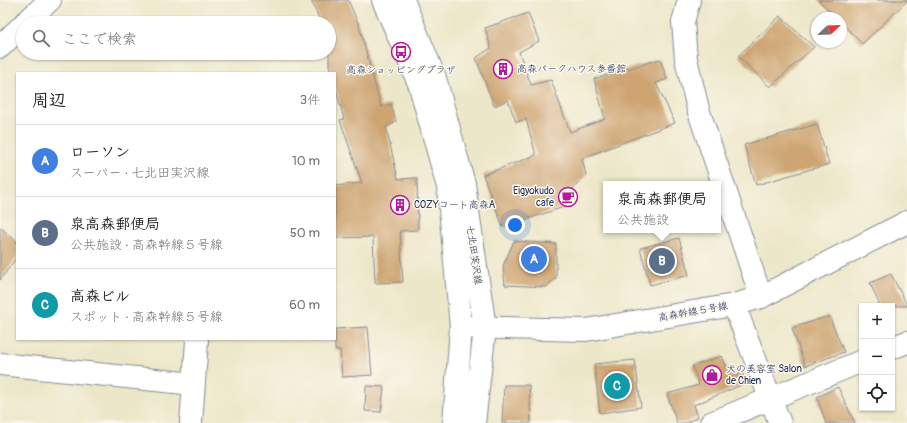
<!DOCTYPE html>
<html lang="ja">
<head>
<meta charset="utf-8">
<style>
	body { margin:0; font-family:Pangolin,"Klee One",sans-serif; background:#f2f2f2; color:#202124 }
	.controls { position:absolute; right:12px; bottom:12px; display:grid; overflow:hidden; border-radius:0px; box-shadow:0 1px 3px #0004 }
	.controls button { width:36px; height:36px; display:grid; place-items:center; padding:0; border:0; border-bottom:1px solid #e0e0e0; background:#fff; color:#202124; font:20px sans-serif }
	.compass { position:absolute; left:811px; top:12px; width:36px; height:36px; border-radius:50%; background:#fff; box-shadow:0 1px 3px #0004; rotate:67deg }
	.you { position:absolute; left:515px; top:225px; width:14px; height:14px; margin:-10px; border:3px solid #fff; border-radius:50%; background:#1a73e8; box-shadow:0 0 0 6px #1a73e833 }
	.badge { display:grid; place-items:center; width:26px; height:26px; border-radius:50%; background:#111827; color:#fff; font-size:13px; font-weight:700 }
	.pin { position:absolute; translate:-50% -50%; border:2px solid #fff; box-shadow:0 1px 4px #0006 }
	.popup { position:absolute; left:603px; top:181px; width:118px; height:52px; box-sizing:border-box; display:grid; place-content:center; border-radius:0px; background:#fff; filter:drop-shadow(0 1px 3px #0005); font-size:13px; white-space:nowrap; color:#757577 }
	.popup b { font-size:15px; color:#202124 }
	.popup::after { content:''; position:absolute; left:50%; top:100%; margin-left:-8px; border:8px solid transparent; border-top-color:#fff }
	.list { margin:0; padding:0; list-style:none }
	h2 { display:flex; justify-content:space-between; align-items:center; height:52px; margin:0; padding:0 16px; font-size:17px }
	h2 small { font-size:13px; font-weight:400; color:#757577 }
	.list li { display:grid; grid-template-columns:26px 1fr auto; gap:12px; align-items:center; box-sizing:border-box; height:72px; padding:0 16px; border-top:1px solid #e0e0e0 }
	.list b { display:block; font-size:15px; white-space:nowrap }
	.list p { margin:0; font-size:13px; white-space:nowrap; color:#757577 }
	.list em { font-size:13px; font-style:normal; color:#757577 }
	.icon { flex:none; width:22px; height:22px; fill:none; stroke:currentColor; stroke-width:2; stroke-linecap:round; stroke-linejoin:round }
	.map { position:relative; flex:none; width:907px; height:423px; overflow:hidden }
	.search { position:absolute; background:#fff; box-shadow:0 1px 3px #0004; left:16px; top:16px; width:320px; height:44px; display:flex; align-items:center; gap:10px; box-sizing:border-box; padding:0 14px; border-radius:22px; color:#757577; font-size:15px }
	.panel { position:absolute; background:#fff; box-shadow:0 1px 3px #0004; left:16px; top:72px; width:320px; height:268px; border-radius:0px }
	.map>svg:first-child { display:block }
	.building { fill:#cda472 }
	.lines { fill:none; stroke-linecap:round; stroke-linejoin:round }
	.street-casing { stroke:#848b94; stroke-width:24 }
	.secondary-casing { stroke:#848b94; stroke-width:24 }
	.street { stroke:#fff; stroke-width:22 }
	.secondary { stroke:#fff; stroke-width:22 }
	.labels { text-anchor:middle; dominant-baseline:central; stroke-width:3; stroke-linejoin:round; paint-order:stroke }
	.poi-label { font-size:10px; fill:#1b2f5e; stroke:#fbf7ec; text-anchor:start }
	.street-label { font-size:10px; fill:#1b2f5e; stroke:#fbf7ec }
</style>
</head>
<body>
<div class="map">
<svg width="907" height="423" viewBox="0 0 907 423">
	<rect width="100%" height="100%" fill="#fbf7ec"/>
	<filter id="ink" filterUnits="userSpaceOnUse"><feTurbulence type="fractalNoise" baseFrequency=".025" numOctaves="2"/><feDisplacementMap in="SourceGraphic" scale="8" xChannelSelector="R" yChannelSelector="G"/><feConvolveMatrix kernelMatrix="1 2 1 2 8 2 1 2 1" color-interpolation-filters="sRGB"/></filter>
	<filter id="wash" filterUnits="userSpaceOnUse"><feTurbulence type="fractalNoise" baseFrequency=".012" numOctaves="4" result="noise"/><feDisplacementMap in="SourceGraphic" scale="16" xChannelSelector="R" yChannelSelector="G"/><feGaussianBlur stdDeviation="0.9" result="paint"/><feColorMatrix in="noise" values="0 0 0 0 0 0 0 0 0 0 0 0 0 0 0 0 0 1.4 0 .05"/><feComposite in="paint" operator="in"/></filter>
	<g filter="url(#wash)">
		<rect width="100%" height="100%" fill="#ede7c9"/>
		<g id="blocks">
			<path class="building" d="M 311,0 L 348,0 L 359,25 L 381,107 L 391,104 L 396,122 L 386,127 L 398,179 L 417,178 L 418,230 L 400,231 L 403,282 L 375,283 L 373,237 L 335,238 L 335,186 L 362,183 L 340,120 L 344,119 L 335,86 L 335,73 L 331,73 L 329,65 L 329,23 L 321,23 Z
				M 818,0 L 907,0 L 907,1 L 862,44 L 841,22 L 841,18 L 837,18 Z
				M 528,13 L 539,41 L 519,52 L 531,85 L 551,80 L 570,132 L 605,119 L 594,79 L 660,59 L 667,79 L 656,83 L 675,123 L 582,158 L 586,175 L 567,195 L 570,205 L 503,227 L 483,175 L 536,155 L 526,119 L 516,122 L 508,100 L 494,106 L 476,58 L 491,48 L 485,28 Z
				M 780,16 L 814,47 L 770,87 L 738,56 Z
				M 817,124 L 829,164 L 756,185 L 744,145 Z
				M 0,227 L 17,242 L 17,257 L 0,280 Z
				M 679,238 L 689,275 L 650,285 L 640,248 Z
				M 514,241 L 556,244 L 556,278 L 546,287 L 505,285 L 503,266 Z
				M 891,274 L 907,305 L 907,306 L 880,306 L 870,283 Z
				M 829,316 L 844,352 L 805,366 L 792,328 Z
				M 368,327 L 372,375 L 342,377 L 340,350 L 335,350 L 335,329 Z
				M 722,356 L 730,376 L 742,373 L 746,383 L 694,405 L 698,417 L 685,423 L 677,423 L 667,394 L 699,385 L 692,366 Z
				M 635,360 L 641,407 L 600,413 L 594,364 Z
				M 504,385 L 529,385 L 531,423 L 502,423 Z
				M 366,386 L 384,387 L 381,412 L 365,411 Z
				M 838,387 L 855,423 L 826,423 L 817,397 Z"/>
		</g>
	</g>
	<g filter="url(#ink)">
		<use href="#blocks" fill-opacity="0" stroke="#848b94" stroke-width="1"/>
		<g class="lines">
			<g class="street-casing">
				<path id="street" d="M 383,0 L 420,86 L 448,187 L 461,327 L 454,423
					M 403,0 L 435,78 L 464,184 L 485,328 L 474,423
					M 689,0 L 683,22 L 686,59 L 698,109 L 761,297
					M 25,23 L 50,0
					M 0,47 L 23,25
					M 734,305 L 780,423
					M 892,348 L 907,342
					M 0,364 L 194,384
					M 191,423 L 197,341
					M 711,423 L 862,361"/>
			</g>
			<g class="secondary-casing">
				<path id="secondary" d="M 461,327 L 586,330 L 734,305 L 761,297 L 907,222"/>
			</g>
			<use href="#street" class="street"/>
			<use href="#secondary" class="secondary"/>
		</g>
	</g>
	<defs>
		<g id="bus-ring" transform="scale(1)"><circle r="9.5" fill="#fbf7ec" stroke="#b5179e" stroke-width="1.5"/><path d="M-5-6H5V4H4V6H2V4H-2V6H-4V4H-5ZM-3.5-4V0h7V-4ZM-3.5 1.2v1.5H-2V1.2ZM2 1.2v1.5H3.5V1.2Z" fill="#b5179e"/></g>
		<g id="building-ring" transform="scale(1)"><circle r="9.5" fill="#fbf7ec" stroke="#b5179e" stroke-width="1.5"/><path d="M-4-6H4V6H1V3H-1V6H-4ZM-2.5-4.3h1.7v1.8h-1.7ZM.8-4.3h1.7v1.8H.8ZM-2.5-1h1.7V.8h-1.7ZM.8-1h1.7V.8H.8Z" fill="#b5179e"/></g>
		<g id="cafe-ring" transform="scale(1)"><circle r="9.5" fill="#fbf7ec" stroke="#b5179e" stroke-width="1.5"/><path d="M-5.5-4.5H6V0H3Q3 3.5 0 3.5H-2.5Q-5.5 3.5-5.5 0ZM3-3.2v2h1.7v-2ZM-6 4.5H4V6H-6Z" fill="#b5179e"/></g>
		<g id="shop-ring" transform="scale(1)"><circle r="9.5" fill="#fbf7ec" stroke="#b5179e" stroke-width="1.5"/><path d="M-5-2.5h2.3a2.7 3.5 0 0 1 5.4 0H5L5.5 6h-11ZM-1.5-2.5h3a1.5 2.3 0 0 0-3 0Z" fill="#b5179e"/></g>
	</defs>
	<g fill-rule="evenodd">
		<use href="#bus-ring" x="401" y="52"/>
		<use href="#building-ring" x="503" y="69"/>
		<use href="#cafe-ring" x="568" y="197"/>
		<use href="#building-ring" x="400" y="205"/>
		<use href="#shop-ring" x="712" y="375"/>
	</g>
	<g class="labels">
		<g class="poi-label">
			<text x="517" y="69">高森パークハウス参番館</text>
			<text x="401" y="70" text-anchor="middle">高森ショッピングプラザ</text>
			<text x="554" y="191" text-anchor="end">Eigyokudo<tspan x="554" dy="12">cafe</tspan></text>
			<text x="414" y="205">COZYコート高森A</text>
			<text x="726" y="369">犬の美容室 Salon<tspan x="726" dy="12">de Chien</tspan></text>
		</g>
		<g class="street-label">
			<text transform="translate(474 255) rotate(82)">七北田実沢線</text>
			<text transform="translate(693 312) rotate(-10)">高森幹線５号線</text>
		</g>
	</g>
</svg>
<div class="controls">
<button>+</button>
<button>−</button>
<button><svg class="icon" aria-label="locate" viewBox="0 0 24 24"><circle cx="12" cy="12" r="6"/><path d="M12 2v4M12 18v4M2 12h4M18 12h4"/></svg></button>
</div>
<svg class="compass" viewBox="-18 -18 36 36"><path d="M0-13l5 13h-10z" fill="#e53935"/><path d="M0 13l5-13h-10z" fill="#757577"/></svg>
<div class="you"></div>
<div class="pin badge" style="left:534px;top:259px;background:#3f7fe0">A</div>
<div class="pin badge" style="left:662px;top:261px;background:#5c6f8a">B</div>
<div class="popup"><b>泉高森郵便局</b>公共施設</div>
<div class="pin badge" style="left:617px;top:386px;background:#0f9aa8">C</div>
<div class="search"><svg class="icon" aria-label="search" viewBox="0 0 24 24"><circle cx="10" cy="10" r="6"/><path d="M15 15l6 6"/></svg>ここで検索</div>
<section class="panel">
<h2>周辺<small>3件</small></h2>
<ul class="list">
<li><span class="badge" style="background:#3f7fe0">A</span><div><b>ローソン</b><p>スーパー · 七北田実沢線</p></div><em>10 m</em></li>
<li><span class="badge" style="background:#5c6f8a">B</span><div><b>泉高森郵便局</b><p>公共施設 · 高森幹線５号線</p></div><em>50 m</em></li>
<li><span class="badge" style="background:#0f9aa8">C</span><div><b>高森ビル</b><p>スポット · 高森幹線５号線</p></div><em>60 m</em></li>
</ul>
</section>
</div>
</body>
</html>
